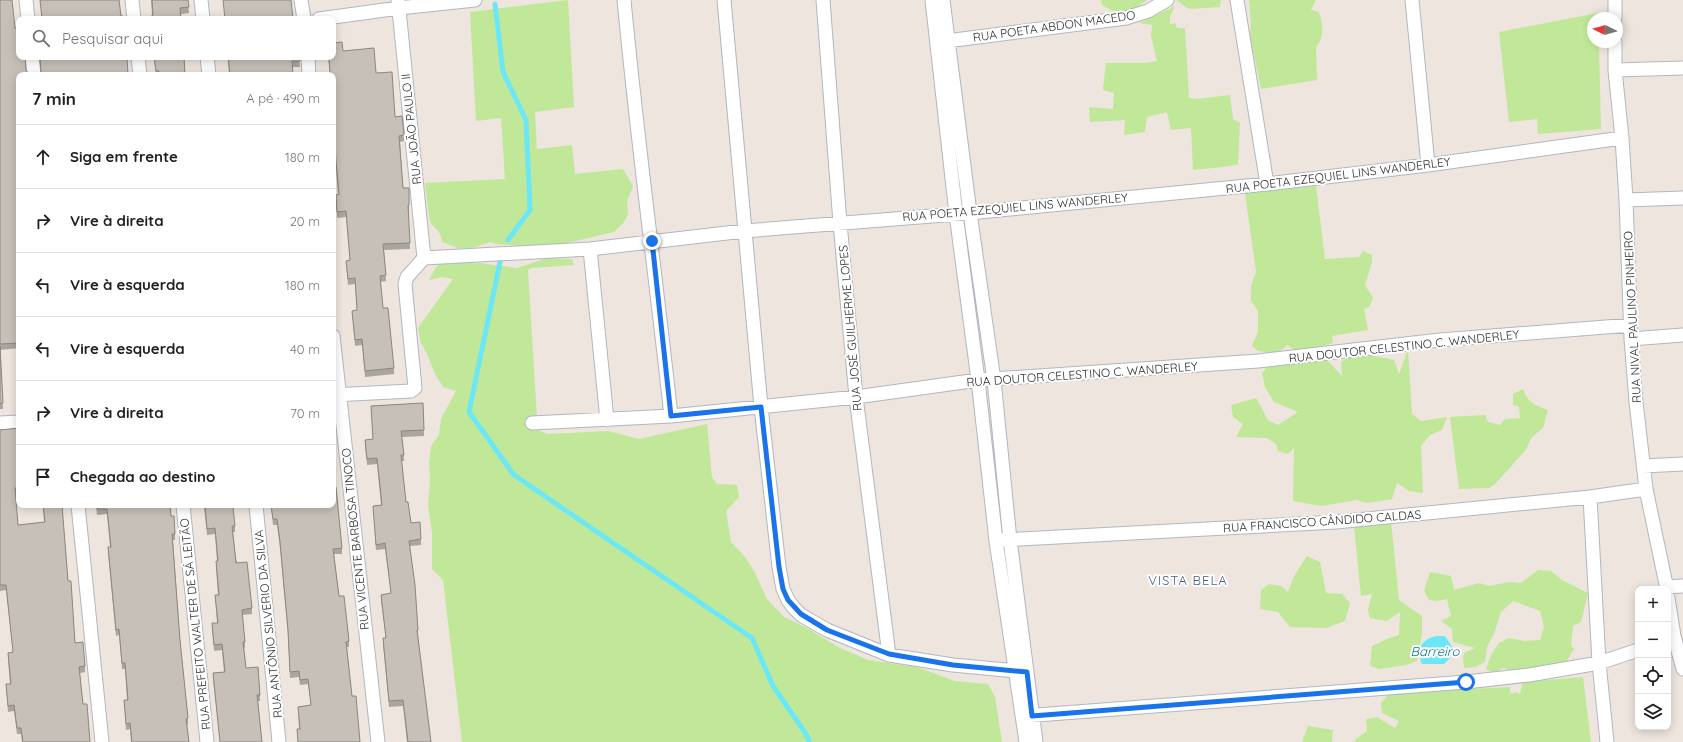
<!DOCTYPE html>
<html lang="pt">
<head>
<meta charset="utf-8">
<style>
	body { margin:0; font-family:Quicksand,sans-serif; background:#f6f6f6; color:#202124 }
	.controls { position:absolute; right:12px; bottom:12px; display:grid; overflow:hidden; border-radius:8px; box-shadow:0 2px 10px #0003 }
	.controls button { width:36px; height:36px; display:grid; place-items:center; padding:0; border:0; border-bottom:1px solid #e0e0e0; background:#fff; color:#202124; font:20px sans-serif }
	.compass { position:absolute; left:1587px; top:12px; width:36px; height:36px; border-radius:50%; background:#fff; box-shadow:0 2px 10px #0003; rotate:275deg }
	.stop { position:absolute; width:12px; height:12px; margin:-9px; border:3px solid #1a73e8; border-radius:50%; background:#fff }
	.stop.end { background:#1a73e8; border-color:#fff; box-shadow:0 1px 4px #0008 }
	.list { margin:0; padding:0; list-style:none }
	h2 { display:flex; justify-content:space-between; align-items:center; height:52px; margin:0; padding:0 16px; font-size:17px }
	h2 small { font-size:13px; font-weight:400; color:#757577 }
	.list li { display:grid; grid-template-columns:26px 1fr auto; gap:12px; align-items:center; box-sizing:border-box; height:64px; padding:0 16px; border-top:1px solid #e0e0e0 }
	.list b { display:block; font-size:15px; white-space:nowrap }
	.list em { font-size:13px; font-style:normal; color:#757577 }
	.icon { flex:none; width:22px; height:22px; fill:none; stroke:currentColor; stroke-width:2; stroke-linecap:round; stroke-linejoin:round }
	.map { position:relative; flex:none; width:1683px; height:742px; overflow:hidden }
	.search { position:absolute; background:#fff; box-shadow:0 2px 10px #0003; left:16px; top:16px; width:320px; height:44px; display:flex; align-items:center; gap:10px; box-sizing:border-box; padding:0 14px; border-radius:8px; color:#757577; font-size:15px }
	.panel { position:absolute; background:#fff; box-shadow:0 2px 10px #0003; left:16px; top:72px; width:320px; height:436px; border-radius:8px }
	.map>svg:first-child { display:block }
	.green { fill:#c0e898 }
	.water { fill:#6ce7f6 }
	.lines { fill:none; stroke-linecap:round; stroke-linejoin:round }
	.stream { stroke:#6ce7f6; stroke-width:5 }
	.minor-casing { stroke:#b2b6c0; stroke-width:15 }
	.minor { stroke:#fff; stroke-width:13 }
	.wall { fill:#aaa59f }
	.building { fill:#c6c0b9; stroke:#8b8682 }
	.route { stroke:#1a73e8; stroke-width:5 }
	.labels { text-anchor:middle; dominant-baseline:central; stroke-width:4; stroke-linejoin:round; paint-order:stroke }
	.street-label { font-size:12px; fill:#2c2c2c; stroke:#fff }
	.neighbourhood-label { font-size:13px; letter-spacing:1px; fill:#495c80; stroke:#fff }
	.water-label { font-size:13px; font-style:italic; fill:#077d98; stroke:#fff }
</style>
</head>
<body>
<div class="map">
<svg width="1683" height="742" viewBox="0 0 1683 742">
	<rect width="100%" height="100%" fill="#eee5de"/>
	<path class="green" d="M 568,0 L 574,107 L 535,112 L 537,149 L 572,145 L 575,174 L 623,169 L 633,186 L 627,201 L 628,215 L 623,223 L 614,232 L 559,245 L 524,246 L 497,244 L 490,242 L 471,248 L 458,248 L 442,242 C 441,230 436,231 431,223 C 429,220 426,190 425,183 L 505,179 L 501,118 L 476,121 L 470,12 Z
		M 1101,0 L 1147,0 L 1132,10 L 1118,14 L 1102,5 Z
		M 1176,0 L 1221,0 L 1220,7 L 1189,9 Z
		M 1249,0 L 1316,0 L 1311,10 L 1319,12 C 1323,25 1325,35 1316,47 L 1317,80 L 1261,89 L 1254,55 L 1249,46 L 1251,25 Z
		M 1175,6 L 1170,17 L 1170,24 L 1175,23 L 1177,28 L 1185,28 L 1189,98 L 1197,99 L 1230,95 L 1233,119 L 1240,123 L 1238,164 C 1224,168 1208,168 1193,170 L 1191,128 L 1171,130 L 1167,112 L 1147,117 L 1145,132 L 1124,135 L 1125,120 L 1090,122 L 1089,107 L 1113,109 L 1114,93 L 1103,90 L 1106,63 L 1146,63 L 1157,61 L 1151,36 L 1152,25 L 1139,23 Z
		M 1598,13 L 1598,18 L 1593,18 L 1593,42 L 1599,42 L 1601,129 L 1538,134 L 1537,119 L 1509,122 L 1499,32 Z
		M 1316,186 L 1325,259 L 1359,257 L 1363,251 L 1372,255 L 1372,262 L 1365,285 L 1373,298 L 1369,307 L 1364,309 L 1368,330 L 1332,336 L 1333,343 L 1298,352 L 1287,345 L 1277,354 L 1258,351 L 1252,346 L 1258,331 L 1258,311 L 1251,301 L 1251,286 L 1256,272 L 1245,193 Z
		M 547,258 L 572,259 L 574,265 L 531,268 L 528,270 L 537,418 L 540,431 L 548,434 L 608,431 L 639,439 L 707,424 L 712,477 L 717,484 L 737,485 L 739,497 L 726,511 L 731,542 L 745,557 L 754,571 L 767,599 L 784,617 L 807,628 L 838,647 L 868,660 L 917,667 L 955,681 L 988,684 L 995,697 L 1002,742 L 462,742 L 443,580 L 432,569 L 432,532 L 428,506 L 430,480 L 429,463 L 431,446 L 439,435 L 441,419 L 456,391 L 443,387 L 435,374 L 427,354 L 421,343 L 418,328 L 453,279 L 442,277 L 429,280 L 436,267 L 442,263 L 464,261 L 517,268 Z
		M 1408,349 L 1412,414 L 1421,421 L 1447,417 L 1442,430 L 1430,435 L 1421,446 L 1423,493 L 1409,491 L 1397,483 L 1392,499 L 1367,503 L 1357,500 L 1322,506 L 1293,501 L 1294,448 L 1288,454 L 1278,451 L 1276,444 L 1267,438 L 1236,437 L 1243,424 L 1233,417 L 1231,405 L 1256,398 L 1268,420 L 1278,425 L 1298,412 L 1274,402 L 1265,387 L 1262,373 L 1267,367 L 1319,358 L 1328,361 L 1342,376 L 1341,362 C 1355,350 1378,357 1394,360 L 1399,374 Z
		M 1523,389 C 1528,403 1534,405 1548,410 L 1543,428 L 1532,437 L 1525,451 L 1495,484 L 1489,488 L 1459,489 L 1450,417 L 1485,415 L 1488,422 L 1500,425 L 1505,419 L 1520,418 L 1519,407 L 1513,405 L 1513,394 Z
		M 1391,521 L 1399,600 L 1422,616 L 1422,634 L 1417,661 L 1406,665 L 1379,669 L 1370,666 L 1372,646 L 1387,639 L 1399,635 L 1400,612 L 1387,621 L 1370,618 L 1368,610 L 1372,594 L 1361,596 L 1354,527 Z
		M 1307,556 L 1320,562 L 1326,593 L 1342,594 L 1350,603 L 1345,621 L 1326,628 L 1290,627 L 1278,612 L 1260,609 L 1261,590 L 1269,584 L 1281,586 L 1288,592 L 1294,576 Z
		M 1538,570 L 1551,571 L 1562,580 L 1588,593 L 1581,622 L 1573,626 L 1571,645 L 1574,649 L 1565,664 L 1513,672 L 1504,668 L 1493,673 L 1486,669 L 1491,655 L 1499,643 L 1509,638 L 1524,641 L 1540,640 L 1544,627 L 1540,611 L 1513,601 L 1501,612 L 1494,634 L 1487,647 L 1485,662 L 1475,667 L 1464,668 L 1463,658 L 1464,653 L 1475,648 L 1453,642 L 1452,629 L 1441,621 L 1451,616 L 1447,599 L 1437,601 L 1429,600 L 1424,591 L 1430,572 L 1451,576 L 1454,590 L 1479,583 L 1489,586 L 1509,582 L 1521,583 Z
		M 1583,677 L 1591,742 L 1354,742 L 1356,739 L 1367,731 L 1366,719 L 1377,717 L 1395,728 L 1399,721 L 1382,713 L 1381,703 L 1390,693 L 1510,687 L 1510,694 L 1516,692 L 1520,694 L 1523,682 Z
		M 1308,726 L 1333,730 L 1332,742 L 1302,742 Z"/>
	<path class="water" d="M 1436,636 L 1445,636 L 1453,648 L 1450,658 L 1444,664 L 1422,664 C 1416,650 1420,640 1436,636 Z"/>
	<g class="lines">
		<path class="stream" d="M 495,4 L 503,72 L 526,120 L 530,210 L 508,240
			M 500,262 L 469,412 L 514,475 L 752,638 L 773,686 L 804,731 L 809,740 L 809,742"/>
		<g class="minor-casing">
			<path id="minor" d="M 26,0 L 28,19
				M 132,0 L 134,19
				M 201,0 L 203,19
				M 301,0 L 304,19
				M 398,0 L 424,258
				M 624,0 C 637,139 656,278 671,416
				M 724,0 L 761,407 L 779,567 L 783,589 L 788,600 L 794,608 L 801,615 L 827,630 L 889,655 L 953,665 L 1027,672
				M 823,0 L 840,223 L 856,397 L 889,655
				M 932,0 L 956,214 L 978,380 L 996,541 L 1026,742
				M 943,0 L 970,213 L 994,380 L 1010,540 L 1036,742
				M 1237,0 L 1267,184
				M 1412,0 L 1428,165
				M 1615,0 L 1615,18
				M 319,19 L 399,8 L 475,0
				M 939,42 L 1126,18 L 1148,11 L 1167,0
				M 1615,42 L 1615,70 L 1622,138 L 1626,200 L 1631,339 L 1636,402 L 1646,489 L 1667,589
				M 32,57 L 34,75
				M 138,57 L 140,75
				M 207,57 L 209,75
				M 308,57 L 309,75
				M 1615,70 L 1683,68
				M 1626,200 L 1683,198
				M 590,249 L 607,420
				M 333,336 L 378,742
				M 1631,339 L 1683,335
				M 333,395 L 411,391 L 415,388 L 405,284 L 407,277 L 424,258 L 590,249 L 744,231 L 970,213 L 1267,184 L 1428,165 L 1622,138
				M 0,423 L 19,422
				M 532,423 L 671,416 L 856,397 L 978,380 L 1258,361 L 1440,340 L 1631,325
				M 1643,466 L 1683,464
				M 1590,497 L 1599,663 L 1607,742
				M 78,505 L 102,742
				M 183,505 L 207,742
				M 256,505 L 279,742
				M 1002,540 L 1336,522 L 1590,497 L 1646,489
				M 1666,587 L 1683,586
				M 1668,598 L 1674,636 L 1683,669
				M 1024,716 L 1466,682 L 1529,675 L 1599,663 L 1638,650"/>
		</g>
		<use href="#minor" class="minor"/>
	</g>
	<path class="wall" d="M 0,0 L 19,75 L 19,348 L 0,350 L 3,409 L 0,409 Z
		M 40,0 L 119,0 L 121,16 L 124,19 L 42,19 Z
		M 151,0 L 188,0 L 189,13 L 181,14 L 181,19 L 152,19 L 152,15 Z
		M 343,51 L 376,73 L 395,117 L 404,135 L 404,141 L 400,142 L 403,188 L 409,188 L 409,211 L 408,211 L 410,249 L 384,250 L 386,281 L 380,282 L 383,308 L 394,368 L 394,374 L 365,377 L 362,345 L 355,346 L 352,311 L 357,310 L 355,284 L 348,285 L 346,261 L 350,260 L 346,217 L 337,218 L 336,195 L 338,194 L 333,134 L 333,75 L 330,75 L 328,57 L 333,57 Z
		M 39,57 L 127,57 L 41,73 Z
		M 154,57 L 184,57 L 185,75 L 156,75 Z
		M 228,57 L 299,57 L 300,67 L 292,67 L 293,75 L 229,75 Z
		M 423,403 L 424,436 L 402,437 L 404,455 L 404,461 L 401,461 L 406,502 L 411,523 L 421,539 L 421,545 L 410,546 L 418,630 L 418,636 L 431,742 L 407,742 L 403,706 L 389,707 L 383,644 L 383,638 L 386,638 L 381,601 L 381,595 L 391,593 L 385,549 L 376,550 L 373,506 L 381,505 L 377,464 L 367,465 L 365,446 L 365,440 L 373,439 L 371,406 Z
		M 19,428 L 19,494 L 15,494 L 18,525 L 44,522 L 43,505 L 62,505 L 68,581 L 75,643 L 85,666 L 85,672 L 80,673 L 83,704 L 90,742 L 22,742 L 21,734 L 17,734 L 14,711 L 8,712 L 6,684 L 10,684 L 8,659 L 8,653 L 13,652 L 6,590 L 0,591 L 0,430 Z
		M 96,505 L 170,505 L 171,516 L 175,534 L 175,540 L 173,540 L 180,640 L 188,718 L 188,724 L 187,725 L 189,742 L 131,742 L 130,729 L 126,730 L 124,700 L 127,700 L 125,669 L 122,669 L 119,635 L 116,636 L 108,553 L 108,547 L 110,547 L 107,514 L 97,515 Z
		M 196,505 L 230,505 L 235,526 L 235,532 L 233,532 L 236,559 L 252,608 L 252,614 L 242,615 L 245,642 L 245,647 L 244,648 L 246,668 L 260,695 L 260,701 L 258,701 L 262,742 L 220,742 L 213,679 L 213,673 L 224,672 L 222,650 L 214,651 L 212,629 L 212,623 L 217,623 L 215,595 L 218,595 L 216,567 L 216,561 L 217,561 L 215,534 L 207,535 L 204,507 L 197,508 Z
		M 271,505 L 342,548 L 342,554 L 334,554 L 339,596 L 349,641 L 349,647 L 347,647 L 352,696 L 360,742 L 298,742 L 297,729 L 299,729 L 298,707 L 311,705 L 308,684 L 300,685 L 299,677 L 290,678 L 288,635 L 280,548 L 277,525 L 273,525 Z"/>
	<path class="building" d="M 0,0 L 12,0 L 15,28 L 19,27 L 19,57 L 25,57 L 26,70 L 30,75 L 19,75 L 19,343 L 0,344 Z
		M 40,0 L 119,0 L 121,16 L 123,16 L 124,19 L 42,19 Z
		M 152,0 L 188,0 L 189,7 L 180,8 L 181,19 L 152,19 L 152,15 L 153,15 Z
		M 223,0 L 291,0 L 293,19 L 225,19 Z
		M 342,42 L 343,51 L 374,48 L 376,73 L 392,72 L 395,117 L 402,116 L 404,135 L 399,136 L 403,188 L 409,188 L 409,205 L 408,205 L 410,243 L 383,244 L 386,275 L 380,276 L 383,308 L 388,308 L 394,368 L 365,371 L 362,339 L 355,340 L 352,311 L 357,310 L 355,278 L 348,279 L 346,261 L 350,260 L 346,211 L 337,212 L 336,195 L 339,194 L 333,128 L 333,75 L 330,75 L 329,57 L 333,57 L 333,43 Z
		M 40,57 L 127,57 L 128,75 L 39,75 L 41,72 Z
		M 154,57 L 184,57 L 185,75 L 159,75 L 159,71 L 156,71 Z
		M 228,57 L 299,57 L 300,61 L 292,61 L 293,75 L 230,75 Z
		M 0,346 L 3,403 L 0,404 Z
		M 423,403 L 424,430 L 401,431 L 404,455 L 401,455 L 406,502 L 408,502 L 411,523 L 420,522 L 421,539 L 409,541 L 415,585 L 418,630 L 417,630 L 431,742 L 408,742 L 403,700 L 389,701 L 383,638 L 386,638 L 381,595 L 391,593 L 385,543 L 376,545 L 373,506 L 382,505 L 377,458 L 367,459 L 365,440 L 373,439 L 371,406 Z
		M 19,428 L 19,488 L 15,488 L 18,525 L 45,522 L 43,505 L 62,505 L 68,581 L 71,581 L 75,643 L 83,642 L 85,666 L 79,667 L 83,704 L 87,704 L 90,742 L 23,742 L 21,728 L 17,728 L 14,705 L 8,706 L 6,684 L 11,684 L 8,653 L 13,652 L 6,585 L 0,585 L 0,430 Z
		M 333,486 L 333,488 L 336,487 L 342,548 L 333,549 L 339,596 L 344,596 L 349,641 L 346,642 L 352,696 L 356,696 L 360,742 L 298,742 L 297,729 L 300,729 L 298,707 L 311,705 L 308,679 L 300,680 L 299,671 L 290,672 L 288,630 L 280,542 L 277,519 L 273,519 L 271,505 L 333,505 Z
		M 97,505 L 170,505 L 171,516 L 174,516 L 175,534 L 172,534 L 180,640 L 188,718 L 186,719 L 189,742 L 132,742 L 130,723 L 126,724 L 124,700 L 128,700 L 125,663 L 122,663 L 119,629 L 116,630 L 108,547 L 111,547 L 107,509 L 97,509 Z
		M 205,505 L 230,505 L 230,507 L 233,507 L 235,526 L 232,526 L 236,563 L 247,562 L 252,608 L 242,610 L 245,642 L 243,642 L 246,668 L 258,667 L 260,695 L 257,695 L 262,742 L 220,742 L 213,673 L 225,672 L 222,644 L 214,645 L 212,623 L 218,623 L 215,595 L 219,595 L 216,561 L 218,561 L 215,528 L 207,529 Z"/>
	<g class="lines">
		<path class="route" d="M 652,241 L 671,416 L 761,407 L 779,567 L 783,589 L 788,600 L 801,614 L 827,630 L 889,654 L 953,665 L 1027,672 L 1032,716 L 1466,682"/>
	</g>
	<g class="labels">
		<g class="street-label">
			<text transform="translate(1054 26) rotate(-8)">RUA POETA ABDON MACEDO</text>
			<text transform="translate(411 129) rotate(-96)">RUA JOÃO PAULO II</text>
			<text transform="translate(1338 175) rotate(-7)">RUA POETA EZEQUIEL LINS WANDERLEY</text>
			<text transform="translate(1015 207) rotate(-5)">RUA POETA EZEQUIEL LINS WANDERLEY</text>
			<text transform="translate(1632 317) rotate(-93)">RUA NIVAL PAULINO PINHEIRO</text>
			<text transform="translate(850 328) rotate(-95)">RUA JOSÉ GUILHERME LOPES</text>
			<text transform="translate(1404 346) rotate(-6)">RUA DOUTOR CELESTINO C. WANDERLEY</text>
			<text transform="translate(1082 374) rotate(-4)">RUA DOUTOR CELESTINO C. WANDERLEY</text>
			<text transform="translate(1322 521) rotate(-4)">RUA FRANCISCO CÂNDIDO CALDAS</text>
			<text transform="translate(355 539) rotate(-96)">RUA VICENTE BARBOSA TINOCO</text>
			<text transform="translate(195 624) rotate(-96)">RUA PREFEITO WALTER DE SÁ LEITÃO</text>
			<text transform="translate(268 624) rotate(-96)">RUA ANTÔNIO SILVERIO DA SILVA</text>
		</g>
		<g class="neighbourhood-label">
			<text x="1188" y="580">VISTA BELA</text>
		</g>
		<g class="water-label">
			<text x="1435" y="651">Barreiro</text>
		</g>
	</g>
</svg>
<div class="controls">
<button>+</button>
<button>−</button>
<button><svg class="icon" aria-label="locate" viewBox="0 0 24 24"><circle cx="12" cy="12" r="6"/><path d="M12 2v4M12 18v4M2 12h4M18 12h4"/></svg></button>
<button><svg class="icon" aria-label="layers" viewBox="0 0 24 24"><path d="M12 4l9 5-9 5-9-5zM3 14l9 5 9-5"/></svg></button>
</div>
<svg class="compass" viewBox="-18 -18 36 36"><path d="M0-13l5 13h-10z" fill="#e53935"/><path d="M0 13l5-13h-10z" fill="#757577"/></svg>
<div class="stop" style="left:1466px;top:682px"></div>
<div class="stop end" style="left:652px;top:241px"></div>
<div class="search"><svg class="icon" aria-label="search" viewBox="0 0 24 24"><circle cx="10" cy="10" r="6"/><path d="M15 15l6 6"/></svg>Pesquisar aqui</div>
<section class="panel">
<h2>7 min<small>A pé · 490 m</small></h2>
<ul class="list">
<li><svg class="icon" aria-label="ahead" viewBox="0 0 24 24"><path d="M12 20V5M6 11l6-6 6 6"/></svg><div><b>Siga em frente</b></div><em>180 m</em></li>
<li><svg class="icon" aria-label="right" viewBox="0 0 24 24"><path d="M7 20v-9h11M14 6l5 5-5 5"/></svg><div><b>Vire à direita</b></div><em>20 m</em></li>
<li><svg class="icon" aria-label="left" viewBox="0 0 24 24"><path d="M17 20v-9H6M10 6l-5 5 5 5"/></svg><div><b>Vire à esquerda</b></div><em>180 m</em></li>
<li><svg class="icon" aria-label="left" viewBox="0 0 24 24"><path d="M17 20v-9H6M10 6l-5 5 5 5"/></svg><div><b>Vire à esquerda</b></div><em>40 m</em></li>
<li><svg class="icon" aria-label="right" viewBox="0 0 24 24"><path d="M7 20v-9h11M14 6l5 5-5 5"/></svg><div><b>Vire à direita</b></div><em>70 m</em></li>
<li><svg class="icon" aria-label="arrive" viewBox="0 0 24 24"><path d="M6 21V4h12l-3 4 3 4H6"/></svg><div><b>Chegada ao destino</b></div></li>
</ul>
</section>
</div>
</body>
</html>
